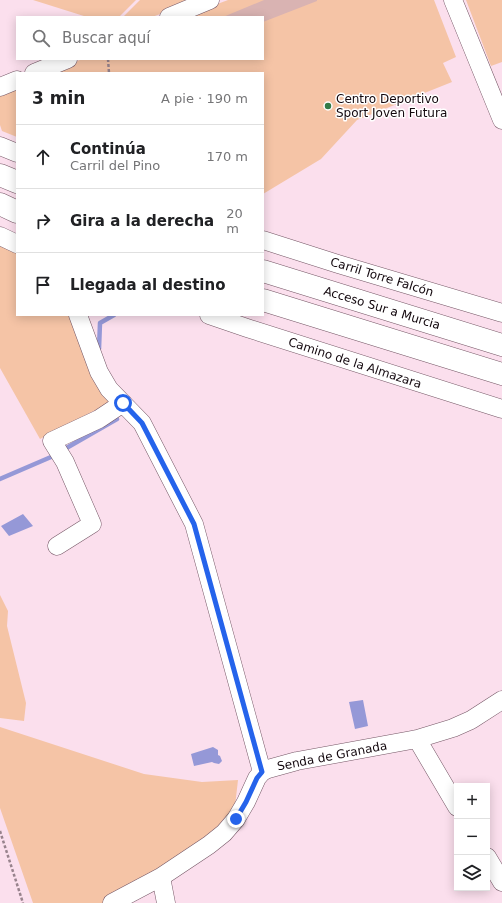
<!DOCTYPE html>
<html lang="es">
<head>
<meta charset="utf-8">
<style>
	body { margin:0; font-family:"DejaVu Sans",sans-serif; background:#f6f6f6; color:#202124 }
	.controls { position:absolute; right:12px; bottom:12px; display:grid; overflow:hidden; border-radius:0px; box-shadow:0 2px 10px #0003 }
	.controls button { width:36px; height:36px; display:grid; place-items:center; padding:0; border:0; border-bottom:1px solid #e0e0e0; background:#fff; color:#202124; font:20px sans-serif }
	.stop { position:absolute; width:12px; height:12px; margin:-9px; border:3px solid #2563eb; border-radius:50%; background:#fff }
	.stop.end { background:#2563eb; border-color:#fff; box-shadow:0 1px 4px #0008 }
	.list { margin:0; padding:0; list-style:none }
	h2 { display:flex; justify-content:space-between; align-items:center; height:52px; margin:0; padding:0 16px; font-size:17px }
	h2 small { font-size:13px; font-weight:400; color:#757577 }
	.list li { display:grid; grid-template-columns:26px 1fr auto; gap:12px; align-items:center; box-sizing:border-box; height:64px; padding:0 16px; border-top:1px solid #e0e0e0 }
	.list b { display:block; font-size:15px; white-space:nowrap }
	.list p { margin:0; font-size:13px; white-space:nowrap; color:#757577 }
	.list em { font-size:13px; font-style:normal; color:#757577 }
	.icon { flex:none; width:22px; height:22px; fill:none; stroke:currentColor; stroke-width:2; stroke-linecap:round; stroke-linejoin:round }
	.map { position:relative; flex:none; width:502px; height:903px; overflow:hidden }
	.search { position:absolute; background:#fff; box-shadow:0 2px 10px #0003; left:16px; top:16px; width:248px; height:44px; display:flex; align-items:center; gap:10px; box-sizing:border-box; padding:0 14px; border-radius:0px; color:#757577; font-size:15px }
	.panel { position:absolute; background:#fff; box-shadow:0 2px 10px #0003; left:16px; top:72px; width:248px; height:244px; border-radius:0px }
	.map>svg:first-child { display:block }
	.green { fill:#f5c4a6 }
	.water { fill:#9598d7 }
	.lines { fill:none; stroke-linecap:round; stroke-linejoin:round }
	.stream { stroke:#9598d7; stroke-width:4.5 }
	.building { fill:#d9b3b2 }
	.minor-casing { stroke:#755766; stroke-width:19 }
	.highway-casing { stroke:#755766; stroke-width:23 }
	.path { stroke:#98838d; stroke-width:2.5; stroke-dasharray:3 2; stroke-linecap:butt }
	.minor { stroke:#fff; stroke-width:18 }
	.highway { stroke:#fff; stroke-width:22 }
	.route { stroke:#2563eb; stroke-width:5 }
	.poi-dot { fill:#327b48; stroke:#fff; stroke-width:1.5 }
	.labels { text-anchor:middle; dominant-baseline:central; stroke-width:3; stroke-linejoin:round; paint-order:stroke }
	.poi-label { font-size:12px; fill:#12070d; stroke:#fff; text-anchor:start }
	.street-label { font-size:12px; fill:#12070d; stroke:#fff }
</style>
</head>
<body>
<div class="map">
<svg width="502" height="903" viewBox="0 0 502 903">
	<rect width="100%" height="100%" fill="#fbdfed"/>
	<path class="green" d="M 33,0 L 136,0 L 119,17 L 87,17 Z
		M 140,0 L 199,0 L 152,17 L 123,17 Z
		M 228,0 L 434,0 L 456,57 L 443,63 L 452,82 L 357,120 L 321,159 L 263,194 L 263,73 L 49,73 L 82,59 L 263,59 L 263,17 L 183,17 Z
		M 466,0 L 502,0 L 502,62 L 491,66 Z
		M 17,87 L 17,137 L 2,131 L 0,125 L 0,94 Z
		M 0,236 L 17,244 L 17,315 L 77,315 L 109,403 L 40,439 L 0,368 Z
		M 0,595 L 8,611 L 7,626 L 26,703 L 24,721 L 0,718 Z
		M 0,727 L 144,774 L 202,782 L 238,780 L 235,806 L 214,831 L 118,896 L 102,903 L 33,903 L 0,808 Z"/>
	<path class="water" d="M 23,514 L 33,526 L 9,536 L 1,526 Z
		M 363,700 L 368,726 L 355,729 L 349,702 Z
		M 213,747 L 218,750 L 218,755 L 220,756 L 222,761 L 219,764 L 214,763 L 212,762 L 194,766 L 191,754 Z"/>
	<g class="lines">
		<path class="stream" d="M 99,349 L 100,323 L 114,315
			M 63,450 L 117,419
			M 0,479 L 51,457"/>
	</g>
	<path class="building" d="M 264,0 L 317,0 L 317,1 L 263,22 L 263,17 L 223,17 Z"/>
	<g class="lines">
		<g class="minor-casing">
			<path id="minor" d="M 453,0 L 502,120
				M 169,17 L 210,0
				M 34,73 L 68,59
				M 0,87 L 17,80
				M 0,146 L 17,153
				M 0,236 L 17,244
				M 263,240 L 338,264 L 502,313
				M 78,315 L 99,372 L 109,389 L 142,423 L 194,524 L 262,772
				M 209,315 L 247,328 L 502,409
				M 57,546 L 92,524 L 65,462 L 52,441 L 99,419 L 123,403
				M 417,739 L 457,807
				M 487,857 L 502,882
				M 161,877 L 166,903
				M 112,903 L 161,877 L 209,845 L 224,833 L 236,819 L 246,802 L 257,778 L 262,772 L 268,769 L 297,761 L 417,739 L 453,728 L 471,720 L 502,700"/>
		</g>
		<g class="highway-casing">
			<path id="highway" d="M 0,175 L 17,182
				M 0,204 L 17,212
				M 263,271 L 502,345
				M 263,300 L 502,374"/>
		</g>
		<path class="path" d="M 108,59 L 109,73
			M 0,831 L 23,903"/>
		<use href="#minor" class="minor"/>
		<use href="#highway" class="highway"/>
	</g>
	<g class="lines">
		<path class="route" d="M 123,403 L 142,423 L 194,524 L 262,772 L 257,778 L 246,802 L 236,819"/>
	</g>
	<circle class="poi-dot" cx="328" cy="106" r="4"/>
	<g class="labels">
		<g class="poi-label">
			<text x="336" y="99">Centro Deportivo<tspan x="336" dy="14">Sport Joven Futura</tspan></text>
		</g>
		<g class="street-label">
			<text transform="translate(382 277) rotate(17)">Carril Torre Falcón</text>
			<text transform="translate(382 308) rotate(17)">Acceso Sur a Murcia</text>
			<text transform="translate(355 363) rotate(18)">Camino de la Almazara</text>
			<text transform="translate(332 756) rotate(-11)">Senda de Granada</text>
		</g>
	</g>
</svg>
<div class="controls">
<button>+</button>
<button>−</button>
<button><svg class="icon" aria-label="layers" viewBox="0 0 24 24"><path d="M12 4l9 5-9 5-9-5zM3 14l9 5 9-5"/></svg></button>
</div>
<div class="stop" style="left:123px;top:403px"></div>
<div class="stop end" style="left:236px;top:819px"></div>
<div class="search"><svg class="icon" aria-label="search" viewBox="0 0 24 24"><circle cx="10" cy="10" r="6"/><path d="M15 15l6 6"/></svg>Buscar aquí</div>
<section class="panel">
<h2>3 min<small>A pie · 190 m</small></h2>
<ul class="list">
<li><svg class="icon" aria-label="ahead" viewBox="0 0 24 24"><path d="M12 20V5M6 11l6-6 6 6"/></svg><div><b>Continúa</b><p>Carril del Pino</p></div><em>170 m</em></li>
<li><svg class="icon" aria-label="right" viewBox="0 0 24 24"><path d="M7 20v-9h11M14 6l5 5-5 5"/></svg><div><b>Gira a la derecha</b></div><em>20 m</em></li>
<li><svg class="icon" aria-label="arrive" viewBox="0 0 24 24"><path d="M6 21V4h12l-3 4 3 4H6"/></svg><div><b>Llegada al destino</b></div></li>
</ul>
</section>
</div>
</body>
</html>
